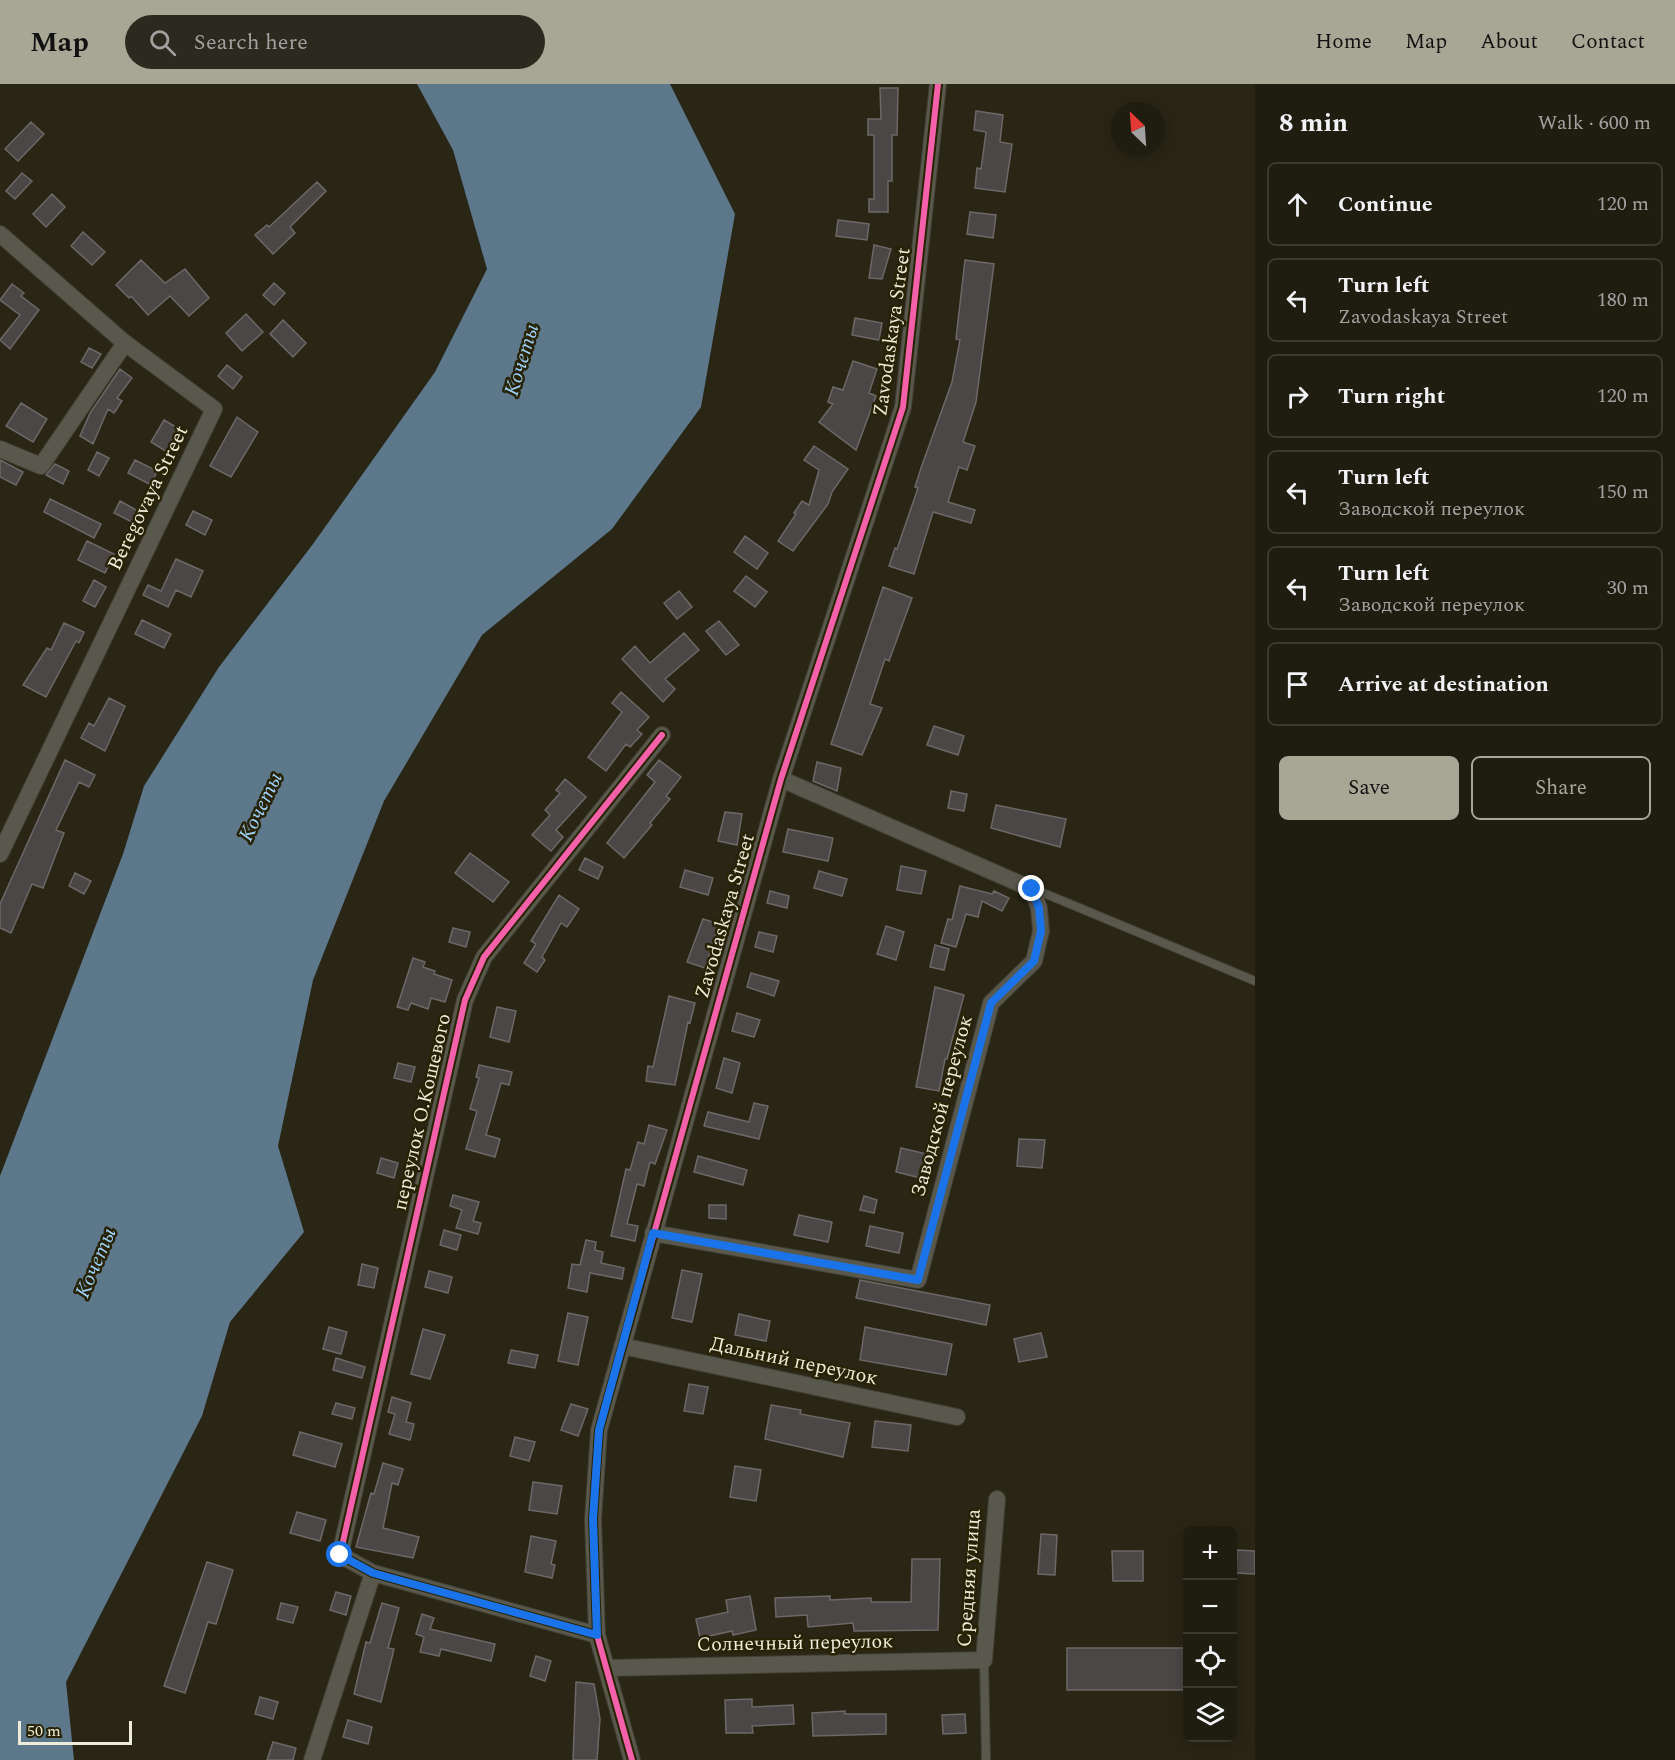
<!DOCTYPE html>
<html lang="en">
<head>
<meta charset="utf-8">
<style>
	body { margin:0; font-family:Spectral,serif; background:#2c291e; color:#f1f3f6 }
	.controls { position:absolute; right:18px; bottom:18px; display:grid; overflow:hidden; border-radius:9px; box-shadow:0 3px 15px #0003 }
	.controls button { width:54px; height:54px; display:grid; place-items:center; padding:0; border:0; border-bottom:2px solid #3c3a30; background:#1f1c10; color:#f1f3f6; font:30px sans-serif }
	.compass { position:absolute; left:1111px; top:18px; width:54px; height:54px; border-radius:50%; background:#1f1c10; box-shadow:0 3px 15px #0003; rotate:335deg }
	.scale { position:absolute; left:18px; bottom:15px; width:114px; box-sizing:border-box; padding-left:6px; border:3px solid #edebd9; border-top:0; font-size:16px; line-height:21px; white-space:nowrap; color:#edebd9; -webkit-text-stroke:4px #272204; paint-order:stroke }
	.stop { position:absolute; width:18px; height:18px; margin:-14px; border:4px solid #1a73e8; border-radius:50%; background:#fff }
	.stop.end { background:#1a73e8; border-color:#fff; box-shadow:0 2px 6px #0008 }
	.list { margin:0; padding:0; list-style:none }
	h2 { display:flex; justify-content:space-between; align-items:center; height:78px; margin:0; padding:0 24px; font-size:26px }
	h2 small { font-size:20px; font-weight:400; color:#a1a19f }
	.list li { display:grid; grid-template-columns:39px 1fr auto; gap:18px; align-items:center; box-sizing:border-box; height:84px; margin:0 12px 12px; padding:0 12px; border:2px solid #3c3a30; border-radius:9px }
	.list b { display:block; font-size:22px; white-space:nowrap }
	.list p { margin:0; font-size:20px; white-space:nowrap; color:#a1a19f }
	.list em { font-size:20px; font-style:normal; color:#a1a19f }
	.actions { display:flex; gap:12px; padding:18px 24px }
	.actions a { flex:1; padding:14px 0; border:2px solid #a8a695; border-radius:9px; text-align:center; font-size:21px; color:#a8a695 }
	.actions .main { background:#a8a695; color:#111 }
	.icon { flex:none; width:33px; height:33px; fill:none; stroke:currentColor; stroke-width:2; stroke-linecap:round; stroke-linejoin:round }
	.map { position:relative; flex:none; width:1255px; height:1676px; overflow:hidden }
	header { display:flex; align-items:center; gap:36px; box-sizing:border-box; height:84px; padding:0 30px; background:#a8a695; color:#111 }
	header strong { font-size:28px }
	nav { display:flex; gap:33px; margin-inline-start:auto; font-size:21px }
	.search { width:420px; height:54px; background:#2c291e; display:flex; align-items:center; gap:15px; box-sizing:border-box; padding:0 21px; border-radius:33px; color:#a1a19f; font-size:22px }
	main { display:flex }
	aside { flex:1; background:#1f1c10 }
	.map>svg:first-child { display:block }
	.water { fill:#5d788a }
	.building { fill:#4b4746; stroke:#6c6867; stroke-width:1.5 }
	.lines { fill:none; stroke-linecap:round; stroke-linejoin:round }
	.service-casing { stroke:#423f33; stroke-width:10 }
	.minor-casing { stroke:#423f33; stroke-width:18 }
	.service { stroke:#59584c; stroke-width:8 }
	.minor { stroke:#59584c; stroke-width:16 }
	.cycleway-casing { stroke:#272204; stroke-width:10 }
	.cycleway { stroke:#f560ab; stroke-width:6 }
	.route { stroke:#1a73e8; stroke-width:8 }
	.labels { text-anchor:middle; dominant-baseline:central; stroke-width:5; stroke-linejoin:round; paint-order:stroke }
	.street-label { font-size:20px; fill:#edebd9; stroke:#272204 }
	.water-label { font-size:21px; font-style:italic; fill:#9cd2f8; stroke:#272204 }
</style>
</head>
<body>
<header>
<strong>Map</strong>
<div class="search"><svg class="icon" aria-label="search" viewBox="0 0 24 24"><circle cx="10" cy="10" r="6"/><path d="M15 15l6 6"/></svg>Search here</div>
<nav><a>Home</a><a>Map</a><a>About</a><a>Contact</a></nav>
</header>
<main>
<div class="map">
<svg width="1255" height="1676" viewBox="0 0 1255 1676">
	<rect width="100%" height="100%" fill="#292616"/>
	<path class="water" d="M 417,0 L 670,0 L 735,130 L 701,323 L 612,445 L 482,551 L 384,717 L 313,896 L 278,1062 L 304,1148 L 230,1238 L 202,1332 L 66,1598 L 74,1676 L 0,1676 L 0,1092 L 123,770 L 144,702 L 219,583 L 313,460 L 435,288 L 487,185 L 453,66 Z"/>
	<path class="building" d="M 880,4 L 898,4 L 897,51 L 892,51 L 892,97 L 888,97 L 888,128 L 869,128 L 869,115 L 874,115 L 874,51 L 868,51 L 868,35 L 881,35 Z
		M 976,27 L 1003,31 L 1000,58 L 1012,60 L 1005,108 L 975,104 L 977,84 L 981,85 L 986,48 L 974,46 Z
		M 31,38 L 44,50 L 18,77 L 5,65 Z
		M 22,89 L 32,97 L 15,115 L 6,107 Z
		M 317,98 L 326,107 L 290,143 L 295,149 L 273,170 L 255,151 L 267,141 L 269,143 Z
		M 52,110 L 65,123 L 46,143 L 33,130 Z
		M 970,128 L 996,131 L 993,154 L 967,150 Z
		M 838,136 L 869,140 L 867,156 L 836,152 Z
		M 83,148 L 105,168 L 92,181 L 71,162 Z
		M 874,161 L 891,165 L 882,195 L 869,194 Z
		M 141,176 L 165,199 L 185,185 L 209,214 L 189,232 L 170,212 L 148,231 L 131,212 L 129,214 L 116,201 Z
		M 965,176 L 994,180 L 976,318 L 963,358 L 975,362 L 967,386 L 959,383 L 948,418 L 975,426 L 971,439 L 933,428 L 914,490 L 889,482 L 895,464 L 897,465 L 918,404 L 915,403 L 921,384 L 952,298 L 960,256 L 956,255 Z
		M 274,199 L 285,209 L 274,221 L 263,211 Z
		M 12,200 L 24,209 L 21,212 L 39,226 L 10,265 L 0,256 L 20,231 L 0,216 Z
		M 246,230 L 263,248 L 242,267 L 226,249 Z
		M 855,234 L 882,239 L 879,256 L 852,251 Z
		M 283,236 L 306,259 L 293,273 L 270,250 Z
		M 89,264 L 101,270 L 92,284 L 81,278 Z
		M 853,277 L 877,285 L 869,309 L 876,312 L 856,366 L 819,338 L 833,320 L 828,318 L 833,303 L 843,306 Z
		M 227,281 L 242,293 L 233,305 L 218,292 Z
		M 120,285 L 132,294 L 117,314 L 122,317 L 114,329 L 108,325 L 93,360 L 80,352 L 90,329 Z
		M 21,319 L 47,335 L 33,358 L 6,342 Z
		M 237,333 L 258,348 L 231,393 L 210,382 Z
		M 164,336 L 181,346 L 167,368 L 151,358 Z
		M 814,362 L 848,385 L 832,408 L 828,420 L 793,467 L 778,457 L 796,430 L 794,429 L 802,417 L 809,421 L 819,386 L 804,376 Z
		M 97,368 L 109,374 L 99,392 L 88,386 Z
		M 0,376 L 23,388 L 16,401 L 0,393 Z
		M 135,376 L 157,387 L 151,401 L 128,389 Z
		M 55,380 L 69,387 L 63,400 L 46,391 Z
		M 50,415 L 101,440 L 94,454 L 44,428 Z
		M 120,417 L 138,427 L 132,438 L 114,429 Z
		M 193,427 L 212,436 L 205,451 L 186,441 Z
		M 745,452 L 768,469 L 757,485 L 734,468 Z
		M 87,457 L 114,470 L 105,489 L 78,476 Z
		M 176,475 L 203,487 L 191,513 L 176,506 L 168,523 L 143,511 L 148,501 L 161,507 Z
		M 746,492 L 767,508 L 755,523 L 734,507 Z
		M 94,496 L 106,503 L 95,523 L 83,517 Z
		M 883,503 L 912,514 L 889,577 L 885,575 L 870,620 L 882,624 L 862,671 L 831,660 Z
		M 679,507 L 692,523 L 677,535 L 664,519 Z
		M 142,536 L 171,550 L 164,564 L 135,550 Z
		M 719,537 L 739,561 L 726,571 L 706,547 Z
		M 64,539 L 84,548 L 79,559 L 76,557 L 46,613 L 23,601 L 47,564 L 51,566 Z
		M 684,549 L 699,566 L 665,595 L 675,605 L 663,618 L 622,575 L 635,562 L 650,579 Z
		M 621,608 L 649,633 L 637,646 L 642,650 L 630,663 L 626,660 L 606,687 L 588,673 L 622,628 L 612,619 Z
		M 109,614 L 125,622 L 105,667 L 81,654 L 89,639 L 94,642 Z
		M 934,642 L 964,652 L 958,671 L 927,661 Z
		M 65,676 L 95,691 L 89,703 L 79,698 L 56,746 L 64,749 L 43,804 L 32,800 L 11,849 L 0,844 L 0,820 Z
		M 659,676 L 681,693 L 666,712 L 670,715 L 650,739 L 652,741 L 624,774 L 607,759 L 655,698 L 647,691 Z
		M 817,678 L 841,684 L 837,707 L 813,697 Z
		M 565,695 L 586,713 L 556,746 L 563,753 L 551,767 L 532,751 L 550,731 L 545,726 L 560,709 L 556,706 Z
		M 951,707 L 967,710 L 964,727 L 948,724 Z
		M 996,721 L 1066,735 L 1060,763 L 991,744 Z
		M 725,728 L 742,730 L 737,761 L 718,757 Z
		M 788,745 L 833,754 L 828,777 L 783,768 Z
		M 470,769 L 509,798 L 493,818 L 455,789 Z
		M 585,774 L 603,783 L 598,795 L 579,786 Z
		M 901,782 L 926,787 L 921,810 L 897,806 Z
		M 685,786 L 713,794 L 708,811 L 680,803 Z
		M 819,787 L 847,795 L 842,812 L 814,804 Z
		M 75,789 L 91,797 L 84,810 L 69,802 Z
		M 960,802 L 992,810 L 994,807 L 1009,814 L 1002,827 L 982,817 L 978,833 L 966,830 L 956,863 L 941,859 L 948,835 L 952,836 Z
		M 770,807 L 789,812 L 787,824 L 767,819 Z
		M 559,811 L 579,825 L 567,843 L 561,839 L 542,873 L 545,876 L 537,888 L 524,879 L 536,860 L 531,857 Z
		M 703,835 L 719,840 L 705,884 L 687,878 Z
		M 886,842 L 904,848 L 896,876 L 877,870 Z
		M 453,844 L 470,848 L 466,863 L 449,858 Z
		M 759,848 L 777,852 L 773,868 L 755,863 Z
		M 935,861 L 949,865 L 944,886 L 930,883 Z
		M 413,874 L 425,878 L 423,883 L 435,887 L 434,890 L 452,896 L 445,918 L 431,914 L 428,925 L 411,919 L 408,926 L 397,923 Z
		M 751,889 L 779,897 L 774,912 L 747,903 Z
		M 935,903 L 964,911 L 947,975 L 945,975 L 939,1007 L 916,1003 Z
		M 669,912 L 695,919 L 690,939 L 688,938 L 675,1001 L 646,997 L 648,982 L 653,983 Z
		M 497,923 L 516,927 L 509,958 L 490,953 Z
		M 737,929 L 760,936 L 754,953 L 732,947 Z
		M 724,974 L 740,979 L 732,1009 L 716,1004 Z
		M 398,979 L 415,983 L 411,998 L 394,994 Z
		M 479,981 L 512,988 L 509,1001 L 501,999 L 486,1051 L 500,1055 L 495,1073 L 466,1065 L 477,1027 L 470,1025 L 479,994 L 476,993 Z
		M 754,1019 L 768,1022 L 759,1055 L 704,1042 L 708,1028 L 749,1038 Z
		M 649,1041 L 667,1046 L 655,1080 L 650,1078 L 644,1102 L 637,1100 L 627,1140 L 638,1142 L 635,1157 L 611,1152 L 626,1085 L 630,1086 L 638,1058 L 644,1060 Z
		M 1019,1055 L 1045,1056 L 1042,1084 L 1017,1082 Z
		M 901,1064 L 927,1070 L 921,1094 L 896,1088 Z
		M 698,1072 L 747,1086 L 743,1101 L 694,1088 Z
		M 381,1074 L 398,1079 L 394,1094 L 377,1089 Z
		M 453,1111 L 479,1118 L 473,1137 L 481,1139 L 478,1150 L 456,1144 L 462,1126 L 450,1122 Z
		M 864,1112 L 877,1116 L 874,1129 L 860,1126 Z
		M 709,1121 L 726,1121 L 726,1135 L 709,1134 Z
		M 799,1131 L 832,1138 L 828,1158 L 794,1151 Z
		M 870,1142 L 903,1149 L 899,1169 L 866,1162 Z
		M 444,1146 L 461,1151 L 457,1166 L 440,1161 Z
		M 586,1156 L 596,1158 L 595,1166 L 603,1168 L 601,1179 L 624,1184 L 622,1195 L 590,1189 L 587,1208 L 568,1204 L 572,1180 L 580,1181 Z
		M 362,1180 L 378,1184 L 374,1204 L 358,1201 Z
		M 682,1186 L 702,1190 L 692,1238 L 672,1234 Z
		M 429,1187 L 452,1193 L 448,1209 L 425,1203 Z
		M 860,1196 L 990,1221 L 986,1241 L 856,1214 Z
		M 568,1229 L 588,1233 L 578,1281 L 558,1277 Z
		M 739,1230 L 770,1237 L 766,1257 L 735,1251 Z
		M 329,1243 L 347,1248 L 341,1270 L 323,1265 Z
		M 865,1243 L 952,1260 L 946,1291 L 860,1276 Z
		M 423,1245 L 445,1251 L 430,1295 L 411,1290 Z
		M 1041,1249 L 1047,1273 L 1019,1278 L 1014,1255 Z
		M 511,1266 L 538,1271 L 535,1284 L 508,1279 Z
		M 336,1274 L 365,1283 L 362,1294 L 333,1286 Z
		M 689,1300 L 708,1303 L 703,1330 L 684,1327 Z
		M 392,1313 L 411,1319 L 406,1338 L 414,1340 L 410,1356 L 389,1350 L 395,1330 L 388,1328 Z
		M 336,1319 L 355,1324 L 352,1335 L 332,1330 Z
		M 571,1320 L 588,1325 L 578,1352 L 561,1346 Z
		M 771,1321 L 801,1326 L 800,1330 L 850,1339 L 843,1373 L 765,1355 Z
		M 875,1337 L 911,1341 L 908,1367 L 872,1363 Z
		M 300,1348 L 342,1360 L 335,1383 L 293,1371 Z
		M 515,1353 L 535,1358 L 529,1377 L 510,1372 Z
		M 383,1379 L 403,1385 L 398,1401 L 392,1399 L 383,1444 L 419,1453 L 413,1474 L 356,1463 L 371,1409 L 374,1410 Z
		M 735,1382 L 761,1386 L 756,1417 L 730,1413 Z
		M 533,1398 L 562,1402 L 557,1430 L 529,1426 Z
		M 297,1428 L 326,1436 L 320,1457 L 290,1449 Z
		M 1041,1450 L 1057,1451 L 1055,1491 L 1038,1490 Z
		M 531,1452 L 556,1457 L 551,1480 L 555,1481 L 552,1494 L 525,1488 Z
		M 1237,1466 L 1255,1467 L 1255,1490 L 1236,1489 Z
		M 1112,1467 L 1143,1467 L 1143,1497 L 1113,1497 Z
		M 912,1475 L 940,1475 L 938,1546 L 854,1547 L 853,1539 L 808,1543 L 807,1531 L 776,1533 L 775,1514 L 830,1512 L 830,1516 L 871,1514 L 871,1518 L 911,1518 Z
		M 207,1478 L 233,1486 L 216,1540 L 208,1538 L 185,1609 L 164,1602 Z
		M 336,1508 L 351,1512 L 346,1531 L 330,1526 Z
		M 750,1512 L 756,1546 L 733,1551 L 732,1547 L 700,1554 L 696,1535 L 728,1528 L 726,1516 Z
		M 281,1519 L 298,1523 L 293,1539 L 277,1535 Z
		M 382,1519 L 399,1524 L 388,1564 L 394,1565 L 381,1618 L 354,1610 L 366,1558 L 370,1559 Z
		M 422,1530 L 434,1534 L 430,1545 L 495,1560 L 491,1577 L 441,1565 L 439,1572 L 420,1568 L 424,1553 L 416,1550 Z
		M 1067,1564 L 1188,1564 L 1188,1606 L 1067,1606 Z
		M 536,1572 L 551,1577 L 545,1597 L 530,1592 Z
		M 576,1598 L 594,1600 L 600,1635 L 597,1676 L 573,1676 Z
		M 260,1613 L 278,1618 L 273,1635 L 255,1630 Z
		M 752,1615 L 752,1623 L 793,1621 L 794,1640 L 752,1642 L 753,1649 L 726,1649 L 725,1616 Z
		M 845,1627 L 845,1630 L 886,1630 L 886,1650 L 813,1652 L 812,1629 Z
		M 965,1630 L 966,1649 L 943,1650 L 942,1631 Z
		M 348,1636 L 372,1643 L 368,1660 L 343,1653 Z
		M 273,1658 L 296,1664 L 293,1676 L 267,1676 Z"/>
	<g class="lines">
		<g class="service-casing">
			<path id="service" d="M 1034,805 L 1255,897
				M 984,1576 L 986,1676"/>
		</g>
		<g class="minor-casing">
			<path id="minor" d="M 0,150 L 125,259 L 214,325 L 0,770
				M 0,365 L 41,382 L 125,259
				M 653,1149 L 918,1196 L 991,919 L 1034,877 L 1041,847 L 1039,824 L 1032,805 L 781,695
				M 622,1262 L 957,1333
				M 597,1551 L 373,1489 L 340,1471 L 465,916 L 484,873 L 662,651
				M 606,1584 L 984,1576 L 997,1415
				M 312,1676 L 373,1489
				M 632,1676 L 597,1551 L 593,1435 L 599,1346 L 781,695 L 903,323 L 938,0"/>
		</g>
		<use href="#service" class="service"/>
		<use href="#minor" class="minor"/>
		<g class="cycleway-casing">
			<path id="cycleway" d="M 597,1551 L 373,1489 L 340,1471 L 465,916 L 484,873 L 662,651
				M 632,1676 L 597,1551 L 593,1435 L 599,1346 L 781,695 L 903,323 L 938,0"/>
		</g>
		<use href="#cycleway" class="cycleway"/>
	</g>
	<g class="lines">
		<path class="route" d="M 340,1471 L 373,1489 L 597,1551 L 593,1435 L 599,1346 L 653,1149 L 918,1196 L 991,919 L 1034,877 L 1041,847 L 1039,824 L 1032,805"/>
	</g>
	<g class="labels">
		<g class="street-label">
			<text transform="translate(892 248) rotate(-82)">Zavodaskaya Street</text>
			<text transform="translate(148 414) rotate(-64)">Beregovaya Street</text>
			<text transform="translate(725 832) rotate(-74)">Zavodaskaya Street</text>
			<text transform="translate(942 1022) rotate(-75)">Заводской переулок</text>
			<text transform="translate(422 1028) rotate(-77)">переулок О.Кошевого</text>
			<text transform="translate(794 1277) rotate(12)">Дальний переулок</text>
			<text transform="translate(969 1494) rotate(-86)">Средняя улица</text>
			<text transform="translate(795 1559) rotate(-1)">Солнечный переулок</text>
		</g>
		<g class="water-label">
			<text transform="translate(522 276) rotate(-73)">Кочеты</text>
			<text transform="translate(261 723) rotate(-64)">Кочеты</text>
			<text transform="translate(96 1179) rotate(-67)">Кочеты</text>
		</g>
	</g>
</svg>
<div class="controls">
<button>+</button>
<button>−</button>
<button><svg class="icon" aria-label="locate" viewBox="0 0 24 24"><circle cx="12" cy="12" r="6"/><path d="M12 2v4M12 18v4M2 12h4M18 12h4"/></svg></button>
<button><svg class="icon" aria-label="layers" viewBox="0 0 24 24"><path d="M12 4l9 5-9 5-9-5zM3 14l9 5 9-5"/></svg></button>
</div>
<svg class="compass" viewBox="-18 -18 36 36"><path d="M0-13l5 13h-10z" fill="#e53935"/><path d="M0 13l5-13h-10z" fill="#a1a19f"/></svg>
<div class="scale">50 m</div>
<div class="stop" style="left:340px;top:1471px"></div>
<div class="stop end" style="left:1032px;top:805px"></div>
</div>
<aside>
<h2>8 min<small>Walk · 600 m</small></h2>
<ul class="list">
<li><svg class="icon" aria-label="ahead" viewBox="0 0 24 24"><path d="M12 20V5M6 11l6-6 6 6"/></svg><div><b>Continue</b></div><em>120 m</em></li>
<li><svg class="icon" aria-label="left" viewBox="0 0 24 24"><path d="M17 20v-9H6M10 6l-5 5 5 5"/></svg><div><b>Turn left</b><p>Zavodaskaya Street</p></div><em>180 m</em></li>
<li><svg class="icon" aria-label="right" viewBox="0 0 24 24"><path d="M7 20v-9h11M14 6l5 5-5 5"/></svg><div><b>Turn right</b></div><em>120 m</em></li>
<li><svg class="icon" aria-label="left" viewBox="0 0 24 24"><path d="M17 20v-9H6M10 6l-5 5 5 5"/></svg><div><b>Turn left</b><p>Заводской переулок</p></div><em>150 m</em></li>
<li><svg class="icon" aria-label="left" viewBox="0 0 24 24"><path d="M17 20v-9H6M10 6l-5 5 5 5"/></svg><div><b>Turn left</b><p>Заводской переулок</p></div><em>30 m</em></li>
<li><svg class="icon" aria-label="arrive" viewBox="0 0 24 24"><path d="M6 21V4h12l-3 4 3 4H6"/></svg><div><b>Arrive at destination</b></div></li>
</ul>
<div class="actions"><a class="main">Save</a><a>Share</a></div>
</aside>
</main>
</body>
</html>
